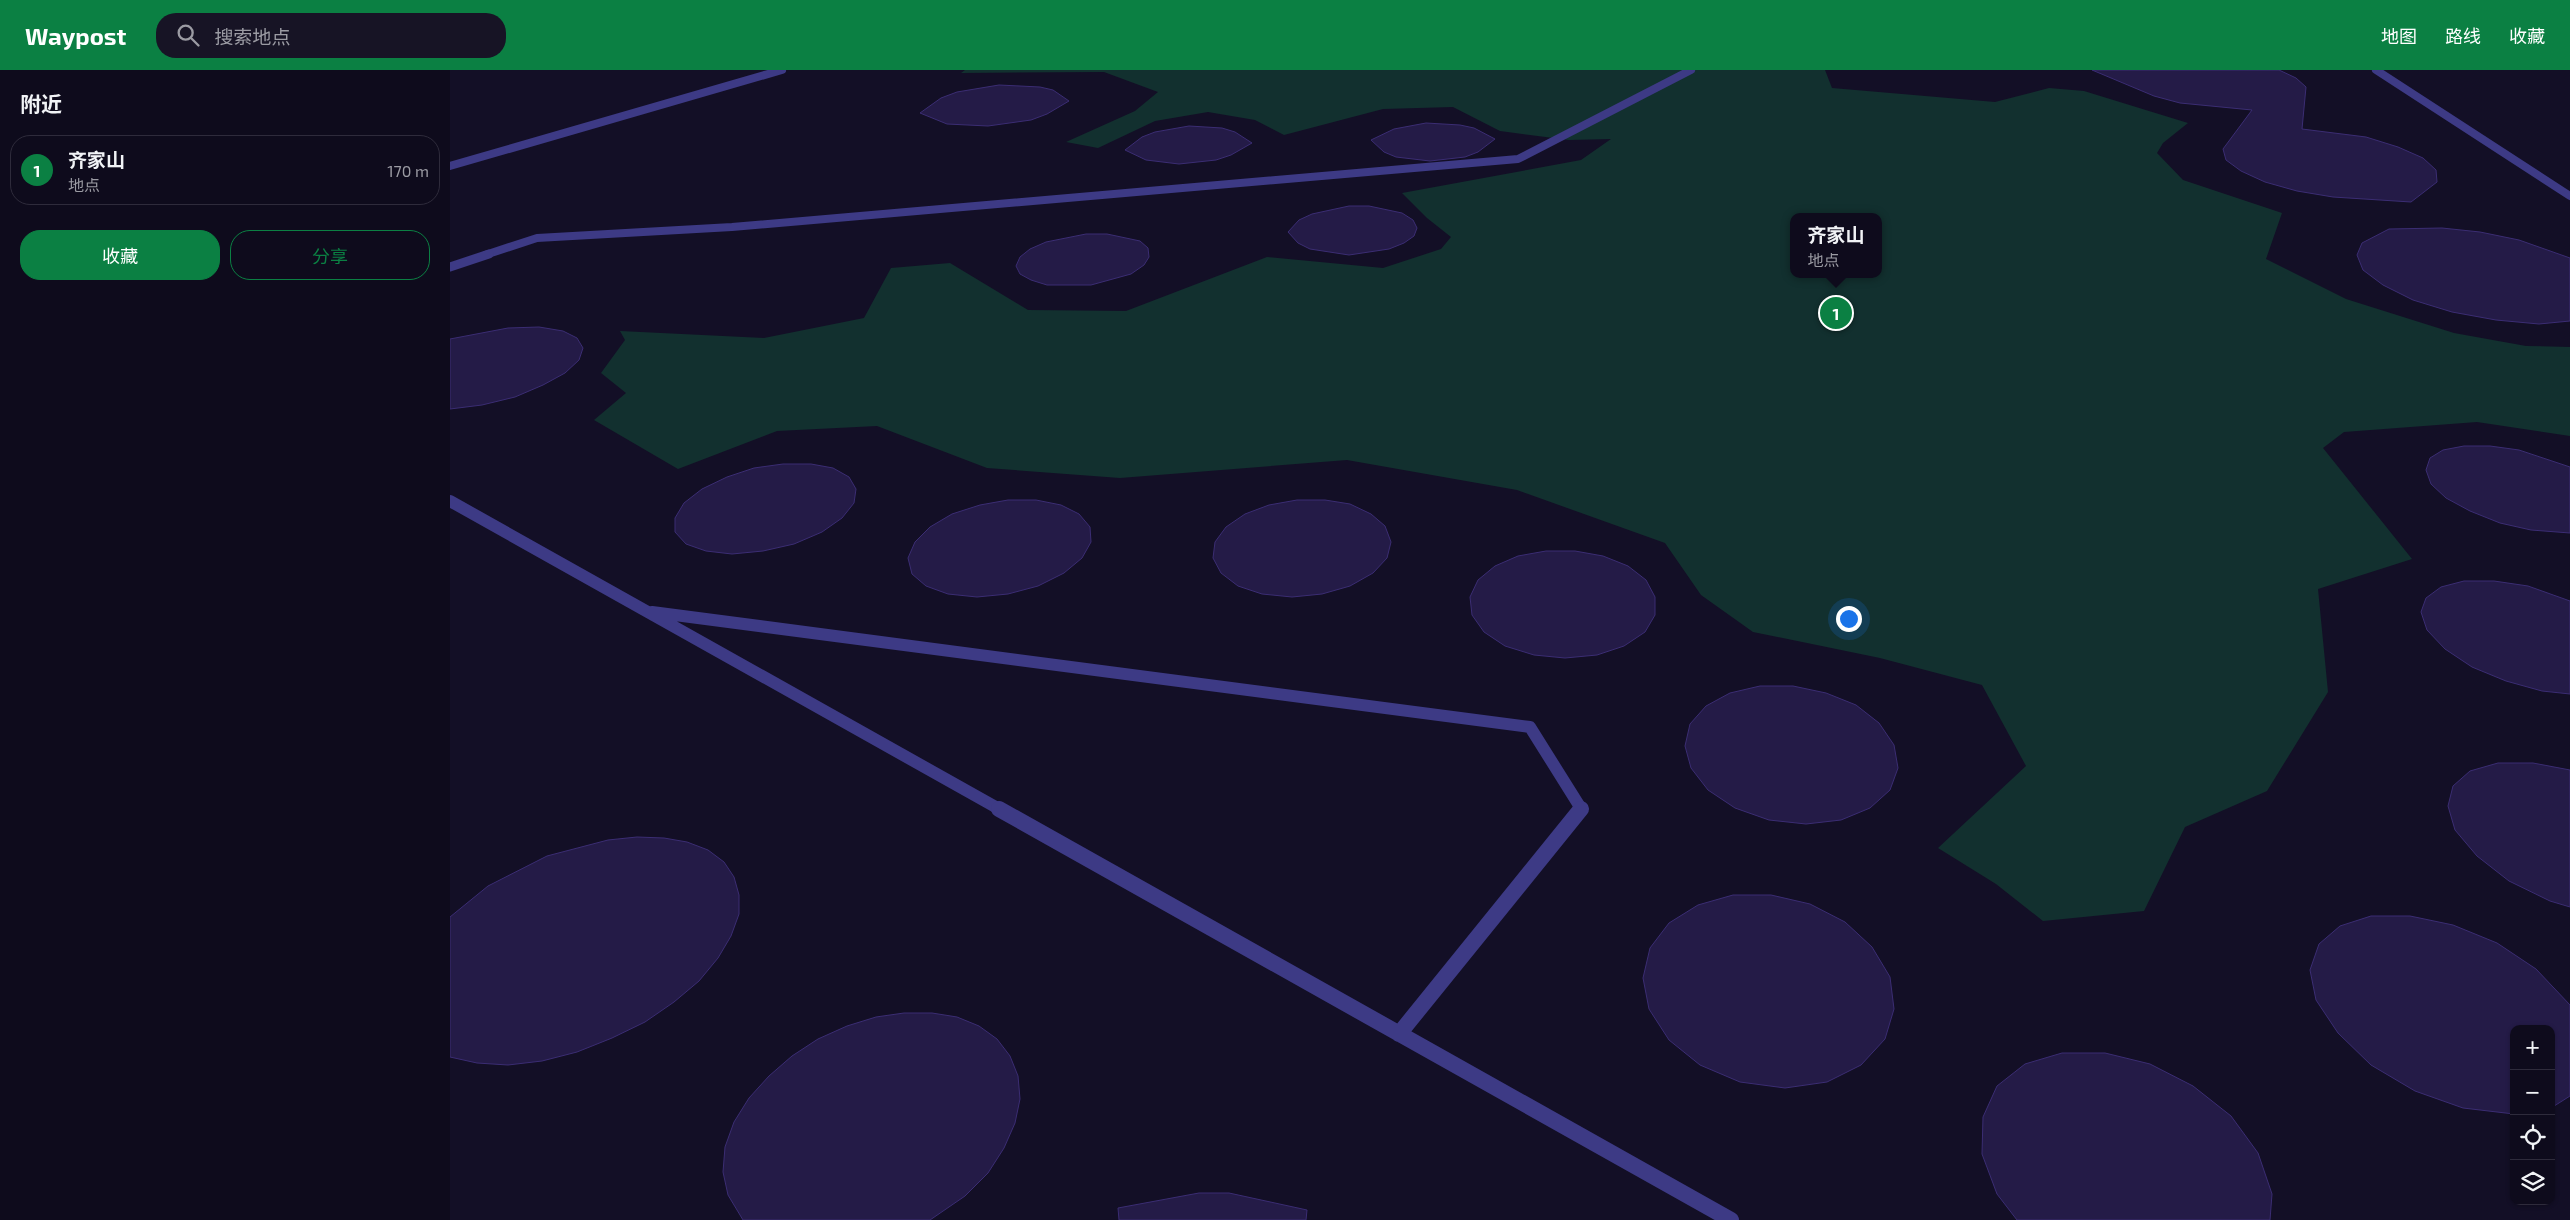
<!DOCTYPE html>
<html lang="zh">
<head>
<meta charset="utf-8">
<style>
	body { margin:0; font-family:"Exo 2","Noto Sans SC",sans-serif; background:#171425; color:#f1f3f6 }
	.controls { position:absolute; right:15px; bottom:15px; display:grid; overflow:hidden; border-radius:10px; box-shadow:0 1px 4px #0004 }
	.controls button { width:45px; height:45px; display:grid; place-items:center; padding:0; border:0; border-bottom:1px solid #2e2b3b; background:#0e0b1c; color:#f1f3f6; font:25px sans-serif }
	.you { position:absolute; left:1398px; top:548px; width:18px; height:18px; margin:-12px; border:4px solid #fff; border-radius:50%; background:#1a73e8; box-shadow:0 0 0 8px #1a73e833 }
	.badge { display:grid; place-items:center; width:32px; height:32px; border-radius:50%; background:#0b8043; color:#fff; font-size:16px; font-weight:700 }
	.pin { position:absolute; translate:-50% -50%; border:2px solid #fff; box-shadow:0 1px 5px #0006 }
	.popup { position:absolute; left:1340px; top:143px; width:92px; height:65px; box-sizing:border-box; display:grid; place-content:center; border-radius:10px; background:#0e0b1c; filter:drop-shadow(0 1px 4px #0005); font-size:16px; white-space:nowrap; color:#9b9ba3 }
	.popup b { font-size:19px; color:#f1f3f6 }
	.popup::after { content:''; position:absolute; left:50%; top:100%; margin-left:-10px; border:10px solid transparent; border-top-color:#0e0b1c }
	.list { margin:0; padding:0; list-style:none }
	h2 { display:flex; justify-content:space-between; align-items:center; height:65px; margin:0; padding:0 20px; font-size:21px }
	h2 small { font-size:16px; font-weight:400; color:#9b9ba3 }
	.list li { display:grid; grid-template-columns:32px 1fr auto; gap:15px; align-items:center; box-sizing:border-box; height:70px; margin:0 10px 10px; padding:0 10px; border:1px solid #2e2b3b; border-radius:20px }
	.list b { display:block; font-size:19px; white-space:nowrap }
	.list p { margin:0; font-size:16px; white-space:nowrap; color:#9b9ba3 }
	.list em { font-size:16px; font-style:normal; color:#9b9ba3 }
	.actions { display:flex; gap:10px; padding:15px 20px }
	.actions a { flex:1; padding:11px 0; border:1px solid #0b8043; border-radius:20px; text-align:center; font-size:18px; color:#0b8043 }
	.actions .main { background:#0b8043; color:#fff }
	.icon { flex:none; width:28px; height:28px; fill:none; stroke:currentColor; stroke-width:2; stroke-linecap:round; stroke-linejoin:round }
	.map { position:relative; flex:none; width:2120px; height:1150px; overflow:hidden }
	header { display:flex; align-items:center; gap:30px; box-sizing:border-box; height:70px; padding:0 25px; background:#0b8043; color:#fff }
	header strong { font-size:24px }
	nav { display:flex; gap:28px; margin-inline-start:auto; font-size:18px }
	.search { width:350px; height:45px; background:#171425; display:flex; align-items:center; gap:12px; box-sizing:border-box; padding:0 18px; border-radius:20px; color:#9b9ba3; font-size:19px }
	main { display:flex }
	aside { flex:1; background:#0e0b1c }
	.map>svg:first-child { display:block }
	.green { fill:#12302f; fill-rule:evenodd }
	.building { fill:#241b47; stroke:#3b2d73 }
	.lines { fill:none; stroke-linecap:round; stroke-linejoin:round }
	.lane-far3 { stroke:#3d3a85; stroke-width:8 }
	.lane-far2 { stroke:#3d3a85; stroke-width:9 }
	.lane-far1 { stroke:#3d3a85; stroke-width:12 }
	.lane { stroke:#3d3a85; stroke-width:16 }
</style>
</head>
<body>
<header>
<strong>Waypost</strong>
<div class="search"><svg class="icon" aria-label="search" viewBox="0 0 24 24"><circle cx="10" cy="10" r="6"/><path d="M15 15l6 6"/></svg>搜索地点</div>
<nav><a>地图</a><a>路线</a><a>收藏</a></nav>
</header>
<main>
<aside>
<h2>附近<small></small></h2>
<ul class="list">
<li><span class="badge">1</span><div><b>齐家山</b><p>地点</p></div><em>170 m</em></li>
</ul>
<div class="actions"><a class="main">收藏</a><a>分享</a></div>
</aside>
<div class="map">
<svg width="2120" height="1150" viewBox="0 0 2120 1150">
	<rect width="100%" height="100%" fill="#130f26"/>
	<path class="green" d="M 515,0 L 1375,0 L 1382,18 L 1545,32 L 1599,18 L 1634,21 L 1738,53 L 1713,73 L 1707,83 L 1733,110 L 1832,143 L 1816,189 L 1896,229 L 2004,263 L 2076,276 L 2120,277 L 2120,366 L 2027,352 L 1894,362 L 1873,378 L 1962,489 L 1868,519 L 1878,622 L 1817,721 L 1735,757 L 1694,841 L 1593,851 L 1546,814 L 1488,778 L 1576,696 L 1532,615 L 1430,588 L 1303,562 L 1251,525 L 1215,473 L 1067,420 L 897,390 L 670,408 L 537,398 L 427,356 L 327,361 L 228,399 L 144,350 L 176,323 L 151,303 L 175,270 L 170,261 L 314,268 L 414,248 L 441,198 L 500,193 L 578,240 L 676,241 L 817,187 L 933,198 L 991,179 L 1001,167 L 977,148 L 952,123 L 1131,90 L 1161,69 L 1119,70 L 1050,61 L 1003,37 L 933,39 L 834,65 L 805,50 L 758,42 L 705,51 L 648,78 L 616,72 L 685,41 L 708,22 L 654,2 L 511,3 ZM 1344,147 L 1428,147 L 1428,204 L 1344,204 Z"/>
	<path class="building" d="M 1642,0 L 1829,0 L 1846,8 L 1856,17 L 1852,59 L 1916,67 L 1948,77 L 1973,88 L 1986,100 L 1987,112 L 1961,132 L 1883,127 L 1847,121 L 1815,112 L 1791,101 L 1776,90 L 1773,79 L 1802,40 L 1730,33 L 1704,26 Z
		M 549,15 L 590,17 L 603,20 L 619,31 L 597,44 L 581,50 L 538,56 L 497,54 L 470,43 L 491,28 L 507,22 Z
		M 976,53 L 1010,55 L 1024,58 L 1045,69 L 1028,82 L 1015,87 L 980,91 L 946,87 L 934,82 L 921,70 L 944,59 Z
		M 739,56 L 772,58 L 785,62 L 802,73 L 781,85 L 766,90 L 729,94 L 696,90 L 675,80 L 692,67 L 705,62 Z
		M 899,136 L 919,136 L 952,143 L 963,150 L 967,158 L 964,166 L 954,173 L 939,179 L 899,185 L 860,179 L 848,173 L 838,162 L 849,150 L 862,144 Z
		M 1992,158 L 2030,162 L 2069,170 L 2120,188 L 2120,251 L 2089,254 L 2046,250 L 2002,242 L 1963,230 L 1933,215 L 1913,200 L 1907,185 L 1912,173 L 1939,159 Z
		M 636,164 L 657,164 L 690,171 L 698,178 L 699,187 L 694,195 L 681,204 L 641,215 L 597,215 L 581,210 L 570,204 L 566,196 L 570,187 L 580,179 L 596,172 Z
		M 89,257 L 113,261 L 127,268 L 133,278 L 129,290 L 115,303 L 93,315 L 65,327 L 32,335 L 0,339 L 0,269 L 58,258 Z
		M 2014,376 L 2040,376 L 2069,380 L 2120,397 L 2120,463 L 2081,460 L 2050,453 L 2020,441 L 1996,428 L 1981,414 L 1976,400 L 1980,388 L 1993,380 Z
		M 333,394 L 361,394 L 383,398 L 399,407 L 406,419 L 404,433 L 392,448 L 372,462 L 344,474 L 313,481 L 282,484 L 256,481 L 236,474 L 225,462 L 225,448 L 234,433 L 252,419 L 277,407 L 304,398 Z
		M 558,430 L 586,430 L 611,435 L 629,444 L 640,457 L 641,472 L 632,488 L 614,503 L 588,516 L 558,524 L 527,527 L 498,524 L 476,516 L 462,504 L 458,488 L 465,472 L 480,457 L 502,444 L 530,435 Z
		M 847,430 L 875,430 L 900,434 L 921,444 L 935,456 L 941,472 L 937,488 L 923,503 L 900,516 L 872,524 L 842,527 L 812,524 L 788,516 L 771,503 L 763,488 L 765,472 L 776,457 L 795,444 L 819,435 Z
		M 1096,481 L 1125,481 L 1153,486 L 1178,496 L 1196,510 L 1205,527 L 1205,545 L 1195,562 L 1174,576 L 1147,585 L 1115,588 L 1084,585 L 1055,576 L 1034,562 L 1022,545 L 1020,527 L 1028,510 L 1045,496 L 1068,486 Z
		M 2014,511 L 2044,511 L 2078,516 L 2120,531 L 2120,624 L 2092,621 L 2056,611 L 2022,597 L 1995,579 L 1977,560 L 1971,542 L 1976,528 L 1991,517 Z
		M 1310,616 L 1343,616 L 1376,623 L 1406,635 L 1429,653 L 1444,675 L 1448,698 L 1440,720 L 1420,738 L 1391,750 L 1356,754 L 1319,750 L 1285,738 L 1258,720 L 1241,698 L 1235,676 L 1240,654 L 1256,636 L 1280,623 Z
		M 2048,693 L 2083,693 L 2120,700 L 2120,837 L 2100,831 L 2059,811 L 2027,786 L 2005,760 L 1998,736 L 2003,716 L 2020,701 Z
		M 187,767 L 214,768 L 237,772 L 258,780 L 274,792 L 284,807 L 289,825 L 289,844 L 281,866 L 268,888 L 249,911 L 224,932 L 195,952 L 162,968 L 127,982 L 92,991 L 58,995 L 27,993 L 0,987 L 0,847 L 38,816 L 97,786 L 158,770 Z
		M 1283,825 L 1321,825 L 1360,834 L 1395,852 L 1422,877 L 1440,907 L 1444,939 L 1435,969 L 1411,995 L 1377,1012 L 1335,1018 L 1290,1012 L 1250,995 L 1219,970 L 1199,939 L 1193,908 L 1200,878 L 1219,853 L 1248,835 Z
		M 1921,846 L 1960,846 L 2003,855 L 2047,873 L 2086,899 L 2120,935 L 2120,1026 L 2101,1038 L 2101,959 L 2064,959 L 2064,1044 L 2013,1038 L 1965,1021 L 1921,995 L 1888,963 L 1866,930 L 1860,900 L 1869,874 L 1890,856 Z
		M 454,943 L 482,943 L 507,947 L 529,956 L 547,969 L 560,986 L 568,1006 L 570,1029 L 565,1053 L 554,1078 L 538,1103 L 515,1126 L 480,1150 L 293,1150 L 278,1125 L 273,1102 L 275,1077 L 284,1052 L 299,1028 L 319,1006 L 342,986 L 368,969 L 397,956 L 426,947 Z
		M 1612,983 L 1655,983 L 1700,994 L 1743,1016 L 1781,1046 L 1808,1083 L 1822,1124 L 1820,1150 L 1567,1150 L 1547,1124 L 1532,1084 L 1533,1047 L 1547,1016 L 1575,994 Z
		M 749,1123 L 779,1123 L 857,1140 L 856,1150 L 669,1150 L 668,1138 Z"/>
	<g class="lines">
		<path class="lane-far3" d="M 1926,0 L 2120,126
			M 0,96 L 332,0
			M 35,185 L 87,168 L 282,157 L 1068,89 L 1241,0"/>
		<path class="lane-far2" d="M 0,197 L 39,184"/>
		<path class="lane-far1" d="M 0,431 L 551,740
			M 202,542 L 1080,657 L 1132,740"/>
		<path class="lane" d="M 549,739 L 1281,1150
			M 949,964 L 1131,739"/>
	</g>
</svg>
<div class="controls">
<button>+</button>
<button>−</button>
<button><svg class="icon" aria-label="locate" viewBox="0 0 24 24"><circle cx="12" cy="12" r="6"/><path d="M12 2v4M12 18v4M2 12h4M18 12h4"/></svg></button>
<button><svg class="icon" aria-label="layers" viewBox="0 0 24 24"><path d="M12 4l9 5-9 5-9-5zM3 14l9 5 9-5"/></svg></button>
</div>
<div class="you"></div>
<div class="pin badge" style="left:1386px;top:243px">1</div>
<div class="popup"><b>齐家山</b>地点</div>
</div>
</main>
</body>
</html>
